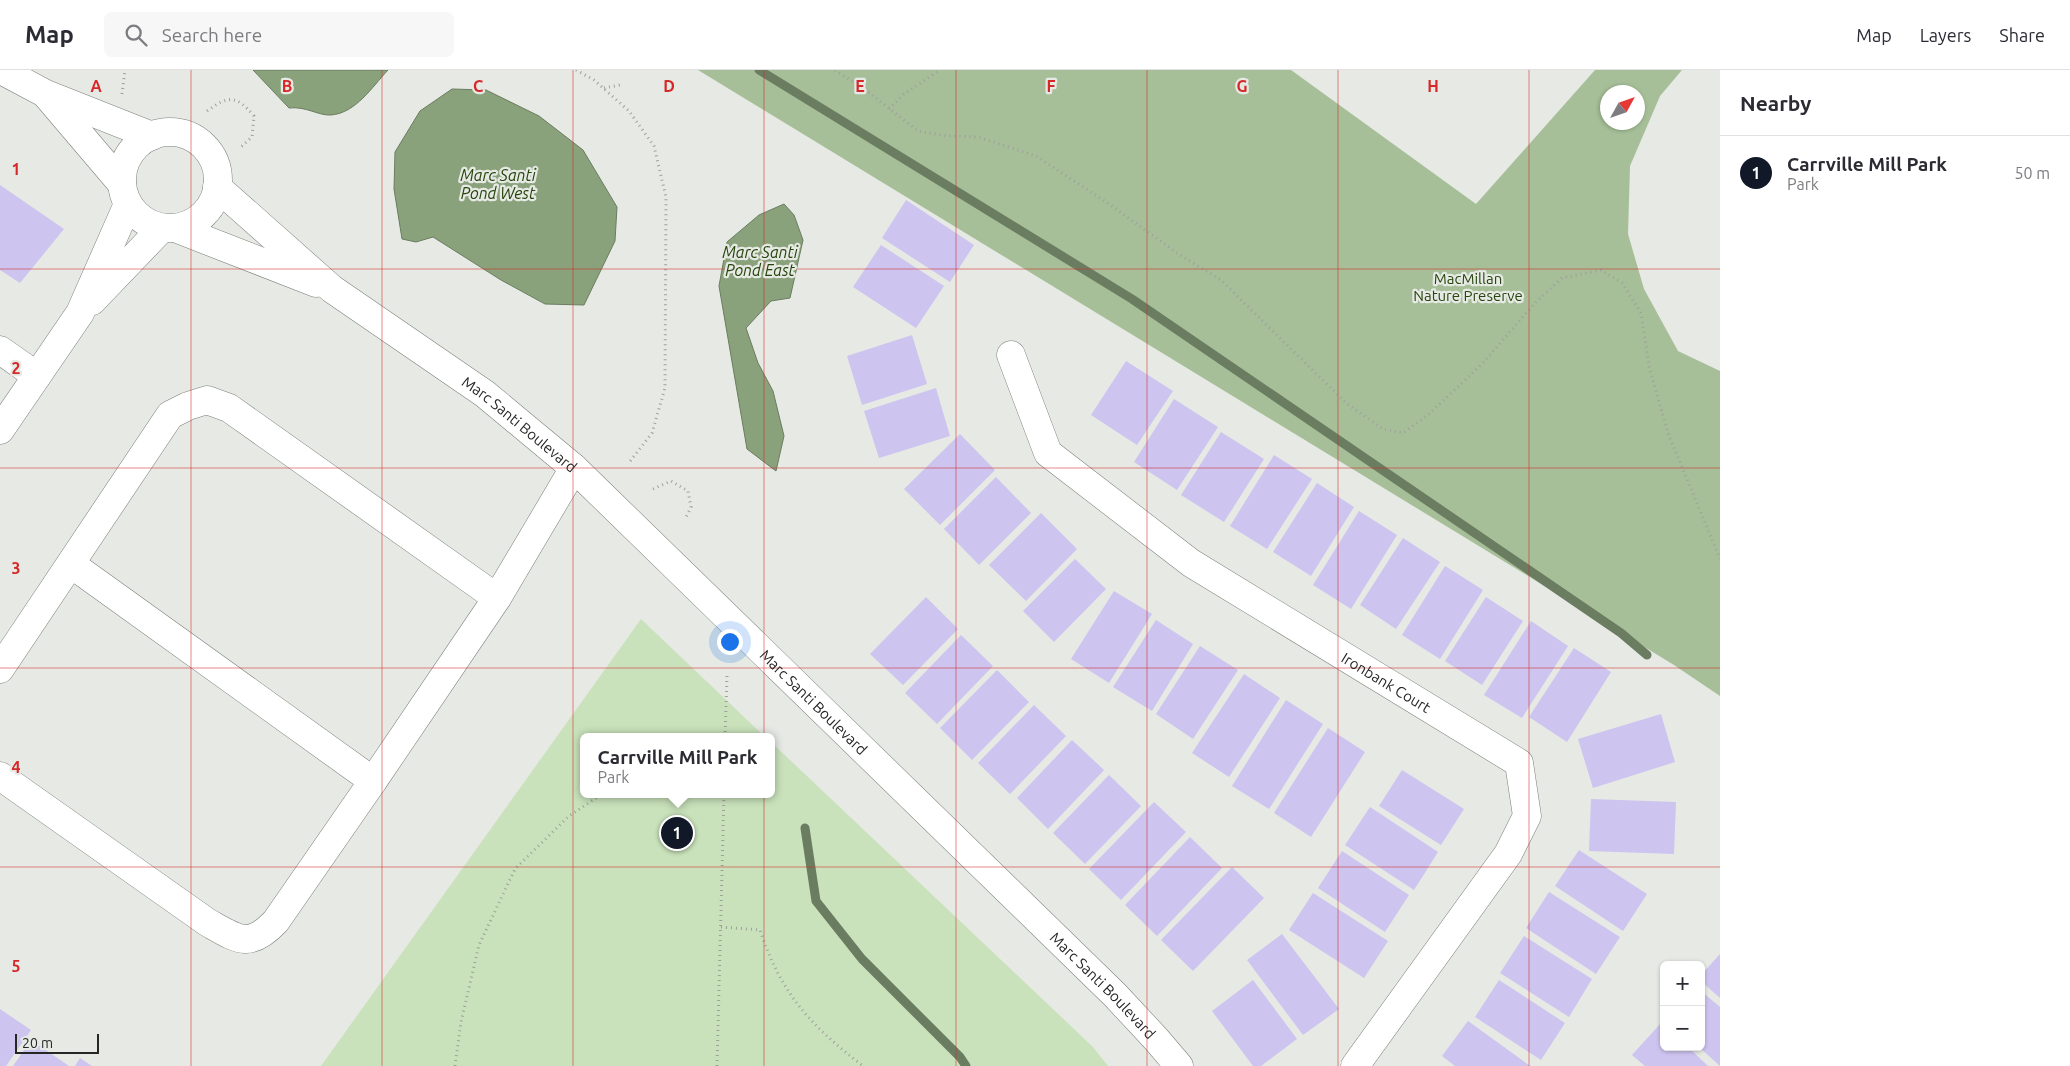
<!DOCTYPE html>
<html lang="en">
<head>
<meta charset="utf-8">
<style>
	body { margin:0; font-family:Ubuntu,sans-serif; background:#f7f7f7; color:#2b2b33 }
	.controls { position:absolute; right:15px; bottom:15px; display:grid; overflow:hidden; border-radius:8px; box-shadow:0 1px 4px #0004 }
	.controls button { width:45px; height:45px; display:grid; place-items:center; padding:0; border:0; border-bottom:1px solid #e1e1e2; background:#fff; color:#2b2b33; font:25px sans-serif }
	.compass { position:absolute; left:1600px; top:15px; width:45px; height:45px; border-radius:50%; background:#fff; box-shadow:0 1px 4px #0004; rotate:50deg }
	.scale { position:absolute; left:15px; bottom:12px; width:84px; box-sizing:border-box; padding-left:5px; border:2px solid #262725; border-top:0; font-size:14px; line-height:18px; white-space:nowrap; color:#262725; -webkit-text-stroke:4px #e6e9e4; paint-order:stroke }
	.you { position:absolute; left:729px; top:571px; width:18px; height:18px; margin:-12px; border:4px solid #fff; border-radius:50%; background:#1a73e8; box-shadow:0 0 0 8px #1a73e833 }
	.badge { display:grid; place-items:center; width:32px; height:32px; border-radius:50%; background:#111827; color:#fff; font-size:16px; font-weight:700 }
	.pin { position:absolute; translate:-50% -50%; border:2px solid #fff; box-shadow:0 1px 5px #0006 }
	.popup { position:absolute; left:580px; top:663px; width:195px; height:65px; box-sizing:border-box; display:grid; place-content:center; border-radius:8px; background:#fff; filter:drop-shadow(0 1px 4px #0005); font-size:16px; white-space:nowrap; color:#7c7c81 }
	.popup b { font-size:19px; color:#2b2b33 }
	.popup::after { content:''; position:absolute; left:50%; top:100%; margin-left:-10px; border:10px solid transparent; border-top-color:#fff }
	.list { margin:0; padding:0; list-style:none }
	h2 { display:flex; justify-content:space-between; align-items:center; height:65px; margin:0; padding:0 20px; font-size:21px }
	h2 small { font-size:16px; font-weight:400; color:#7c7c81 }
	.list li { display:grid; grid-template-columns:32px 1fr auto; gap:15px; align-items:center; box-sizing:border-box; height:75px; padding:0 20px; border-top:1px solid #e1e1e2 }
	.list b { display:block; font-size:19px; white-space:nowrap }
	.list p { margin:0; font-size:16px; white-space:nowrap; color:#7c7c81 }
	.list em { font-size:16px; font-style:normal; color:#7c7c81 }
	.icon { flex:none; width:28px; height:28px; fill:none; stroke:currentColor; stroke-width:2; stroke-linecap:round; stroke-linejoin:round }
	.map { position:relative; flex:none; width:1720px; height:996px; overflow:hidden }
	header { display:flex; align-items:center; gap:30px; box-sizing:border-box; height:70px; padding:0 25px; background:#fff; border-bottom:1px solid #e1e1e2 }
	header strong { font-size:24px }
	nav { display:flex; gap:28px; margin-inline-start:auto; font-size:18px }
	.search { width:350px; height:45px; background:#f7f7f7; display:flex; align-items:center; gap:12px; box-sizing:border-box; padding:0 18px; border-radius:8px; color:#7c7c81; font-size:19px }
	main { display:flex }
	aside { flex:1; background:#fff }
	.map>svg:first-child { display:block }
	.green { fill:#c9e2bb }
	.forest { fill:#a6bf98; fill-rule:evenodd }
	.water { fill:#89a27b; stroke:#6b7d61 }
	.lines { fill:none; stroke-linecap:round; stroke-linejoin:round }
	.stream { stroke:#6b7d61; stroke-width:9 }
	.building { fill:#cdc4f0 }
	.minor-casing { stroke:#7d807b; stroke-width:29 }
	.path { stroke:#9ea09c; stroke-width:3; stroke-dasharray:1 4; stroke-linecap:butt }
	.minor { stroke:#fff; stroke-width:28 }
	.grid { fill:none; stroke:#d62828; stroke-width:1; stroke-opacity:0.55 }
	.labels { text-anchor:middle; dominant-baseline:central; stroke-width:4.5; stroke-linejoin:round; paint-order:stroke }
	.park-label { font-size:15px; fill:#26460d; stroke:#e6e9e4 }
	.street-label { font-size:15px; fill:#262725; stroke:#e6e9e4 }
	.water-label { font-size:16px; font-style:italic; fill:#25440a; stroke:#e6e9e4 }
	.grid-label { font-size:16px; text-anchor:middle; font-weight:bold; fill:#d62828; stroke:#e6e9e4; stroke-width:4.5; stroke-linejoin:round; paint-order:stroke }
</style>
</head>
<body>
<header>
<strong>Map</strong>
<div class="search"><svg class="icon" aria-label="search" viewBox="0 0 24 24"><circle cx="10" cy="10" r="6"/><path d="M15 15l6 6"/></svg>Search here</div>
<nav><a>Map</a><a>Layers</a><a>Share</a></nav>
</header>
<main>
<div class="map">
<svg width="1720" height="996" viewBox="0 0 1720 996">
	<rect width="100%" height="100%" fill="#e6e9e4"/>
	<path class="green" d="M 641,549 L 765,667 L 583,667 L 583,724 L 771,724 L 771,672 L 1093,977 L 1108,996 L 321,996 Z"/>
	<path class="forest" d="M 698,0 L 1291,0 L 1476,134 L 1595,0 L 1682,0 L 1660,26 L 1630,96 L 1628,164 L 1644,219 L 1678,281 L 1720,301 L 1720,626 L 1674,595 ZM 1608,22 L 1638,22 L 1638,52 L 1608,52 Z"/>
	<path class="water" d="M 253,0 L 388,0 C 372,17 356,43 331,45 C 319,46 306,36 289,38 Z
		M 452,19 L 486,20 L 539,46 L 583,80 L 617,137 L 615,171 L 584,235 L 545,234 L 501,210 L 433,167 L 416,172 L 402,169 L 394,119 L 395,82 L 420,41 Z
		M 784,134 L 794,145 L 803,170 L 790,228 L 771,231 L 746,258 L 758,293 L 773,321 L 784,366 L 776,401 L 747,379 L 719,216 L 727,172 L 759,145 Z"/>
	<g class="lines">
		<path class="stream" d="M 759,0 L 1132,229 L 1621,563 L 1647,585
			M 805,758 L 816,831 L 862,889 L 960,987 L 966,996"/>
	</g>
	<path class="building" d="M 0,115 L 64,159 L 20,213 L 0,200 Z
		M 906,130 L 974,175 L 950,212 L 882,168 Z
		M 881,175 L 944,216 L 916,258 L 853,217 Z
		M 912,265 L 927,314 L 862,335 L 847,286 Z
		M 1126,291 L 1173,321 L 1137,375 L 1091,345 Z
		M 936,318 L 950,366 L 879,388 L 864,341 Z
		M 1174,329 L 1218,357 L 1177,420 L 1134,392 Z
		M 1221,362 L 1264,389 L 1224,452 L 1181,425 Z
		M 960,364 L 995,400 L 940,455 L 904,419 Z
		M 1274,385 L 1312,409 L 1267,479 L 1230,456 Z
		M 996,407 L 1031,443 L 979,495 L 944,459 Z
		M 1317,413 L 1354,437 L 1311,506 L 1273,482 Z
		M 1359,441 L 1397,465 L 1351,539 L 1313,515 Z
		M 1041,443 L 1077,479 L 1026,531 L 989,495 Z
		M 1403,468 L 1440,492 L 1396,559 L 1360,535 Z
		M 1075,489 L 1106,519 L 1054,572 L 1023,541 Z
		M 1445,496 L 1483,520 L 1440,589 L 1402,565 Z
		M 1114,521 L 1152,544 L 1109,613 L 1071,589 Z
		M 926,527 L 958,559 L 903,615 L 870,584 Z
		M 1486,527 L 1523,551 L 1482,615 L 1445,591 Z
		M 1156,550 L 1193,574 L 1152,641 L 1113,617 Z
		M 1531,551 L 1568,576 L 1522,648 L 1484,625 Z
		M 961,565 L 993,596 L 937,654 L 905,623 Z
		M 1200,576 L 1238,600 L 1193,669 L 1156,644 Z
		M 1574,578 L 1611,602 L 1567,672 L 1529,647 Z
		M 997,600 L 1029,632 L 972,690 L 940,658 Z
		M 1244,604 L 1280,628 L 1229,707 L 1192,683 Z
		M 1286,630 L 1323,654 L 1269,739 L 1232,716 Z
		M 1034,635 L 1066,666 L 1010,724 L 978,693 Z
		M 1661,644 L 1675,692 L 1593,718 L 1578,669 Z
		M 1328,658 L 1365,682 L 1311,767 L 1274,743 Z
		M 1072,670 L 1104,700 L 1048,759 L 1017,728 Z
		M 1402,700 L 1464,739 L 1441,775 L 1379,736 Z
		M 1109,705 L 1141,736 L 1085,794 L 1053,763 Z
		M 1591,729 L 1676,732 L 1674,784 L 1589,781 Z
		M 1154,732 L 1186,762 L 1121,830 L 1089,799 Z
		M 1370,737 L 1438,782 L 1414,820 L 1345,775 Z
		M 1190,767 L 1222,798 L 1157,866 L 1125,835 Z
		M 1579,780 L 1647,824 L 1623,861 L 1555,816 Z
		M 1342,781 L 1409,825 L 1385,862 L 1318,818 Z
		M 1232,797 L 1264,828 L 1193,901 L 1161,870 Z
		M 1549,822 L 1620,867 L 1596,904 L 1526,858 Z
		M 1313,823 L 1388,871 L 1364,908 L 1289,860 Z
		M 1282,864 L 1339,939 L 1303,965 L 1247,890 Z
		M 1524,866 L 1592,909 L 1569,947 L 1500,903 Z
		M 1720,884 L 1720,928 L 1701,911 L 1701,905 Z
		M 1253,910 L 1297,969 L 1261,996 L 1253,996 L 1212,941 Z
		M 1499,910 L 1565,953 L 1541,990 L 1475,947 Z
		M 1701,921 L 1720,937 L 1720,996 L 1699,977 L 1701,977 Z
		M 0,939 L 31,960 L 6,996 L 0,996 Z
		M 1468,951 L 1530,996 L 1455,996 L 1442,986 Z
		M 1661,953 L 1664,956 L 1664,977 L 1688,977 L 1708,996 L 1645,996 L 1632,985 Z
		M 31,970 L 69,996 L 13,996 Z
		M 80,988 L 92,996 L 75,996 Z"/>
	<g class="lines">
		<g class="minor-casing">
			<g id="minor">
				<path d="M 1,0 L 46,24 L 152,66"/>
				<path d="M 48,27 L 122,114"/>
				<circle cx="170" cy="110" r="48"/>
				<path id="s1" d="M 217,117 L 332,219 L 485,324 L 574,398 L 1115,925 L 1156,969 L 1179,996"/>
				<path d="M 175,158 L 316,213"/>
				<path d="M 92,231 L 162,158"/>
				<path d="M 0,280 L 37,306"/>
				<path id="s2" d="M 1011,285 L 1048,383 L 1191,493 L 1519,693 L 1527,746 L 1508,784 L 1355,996"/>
				<path d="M 0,360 L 80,243 L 128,134"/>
				<path d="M 71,494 L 373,711 L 497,528"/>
				<path d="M 0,599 L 170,345 L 188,336 L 207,330 L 229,338 L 497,528 L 574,398"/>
				<path d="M 0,706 L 207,852 C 237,869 249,880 276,851 L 373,711"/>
			</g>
		</g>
		<path class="path" d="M 576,0 L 594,10 L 629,41 L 654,76 L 666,127 L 665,318 L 652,363 L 628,394
			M 835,0 L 863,18 L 918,61 L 948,66 L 978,67 L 1036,86 L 1109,134 L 1180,185 L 1221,210 L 1346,333 L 1383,359 L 1403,363 L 1429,344 L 1481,295 L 1534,234 L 1562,208 L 1601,200 L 1622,213 L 1641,243 L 1649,296 L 1668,363 L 1720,489
			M 604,18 L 620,15
			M 122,24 L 125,0
			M 889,39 L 904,24 L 940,0
			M 207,41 C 229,25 236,25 254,46 L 252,67 L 241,77
			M 653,419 L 671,411 L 688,421 L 691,437 L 685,449
			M 725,667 L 727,606
			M 721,857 L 760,860 C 781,924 811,956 863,996
			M 455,996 L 461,952 L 479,875 L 515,799 L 569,746 L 602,724
			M 717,996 L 724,724"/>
		<use href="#minor" class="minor"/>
	</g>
	<path class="grid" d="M 191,0 L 191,996M 382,0 L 382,996M 573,0 L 573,996M 764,0 L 764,996M 956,0 L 956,996M 1147,0 L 1147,996M 1338,0 L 1338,996M 1529,0 L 1529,996M 0,199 L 1720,199M 0,398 L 1720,398M 0,598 L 1720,598M 0,797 L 1720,797"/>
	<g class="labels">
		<g class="park-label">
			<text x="1468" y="208">MacMillan<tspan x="1468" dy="17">Nature Preserve</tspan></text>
		</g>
		<g class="street-label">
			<text stroke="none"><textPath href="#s1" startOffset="385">Marc Santi Boulevard</textPath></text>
			<text stroke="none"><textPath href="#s2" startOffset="514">Ironbank Court</textPath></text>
			<text stroke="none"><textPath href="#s1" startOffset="790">Marc Santi Boulevard</textPath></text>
			<text stroke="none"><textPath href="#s1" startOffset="1195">Marc Santi Boulevard</textPath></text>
		</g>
		<g class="water-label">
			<text x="498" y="105">Marc Santi<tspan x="498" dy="18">Pond West</tspan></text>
			<text x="760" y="182">Marc Santi<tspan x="760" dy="18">Pond East</tspan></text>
		</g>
	</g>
	<g class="grid-label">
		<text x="96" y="22">A</text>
		<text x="287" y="22">B</text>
		<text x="478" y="22">C</text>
		<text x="669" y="22">D</text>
		<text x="860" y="22">E</text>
		<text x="1051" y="22">F</text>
		<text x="1242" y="22">G</text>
		<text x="1433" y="22">H</text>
		<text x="16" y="105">1</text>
		<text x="16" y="304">2</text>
		<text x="16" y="504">3</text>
		<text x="16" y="703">4</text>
		<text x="16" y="902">5</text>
	</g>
</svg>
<div class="controls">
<button>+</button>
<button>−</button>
</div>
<svg class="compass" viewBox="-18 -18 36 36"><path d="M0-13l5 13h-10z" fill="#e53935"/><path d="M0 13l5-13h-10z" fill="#7c7c81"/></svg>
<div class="scale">20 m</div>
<div class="you"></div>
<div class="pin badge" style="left:677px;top:763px">1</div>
<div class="popup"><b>Carrville Mill Park</b>Park</div>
</div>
<aside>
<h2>Nearby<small></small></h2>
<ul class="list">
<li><span class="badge">1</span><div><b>Carrville Mill Park</b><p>Park</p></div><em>50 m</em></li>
</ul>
</aside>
</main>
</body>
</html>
